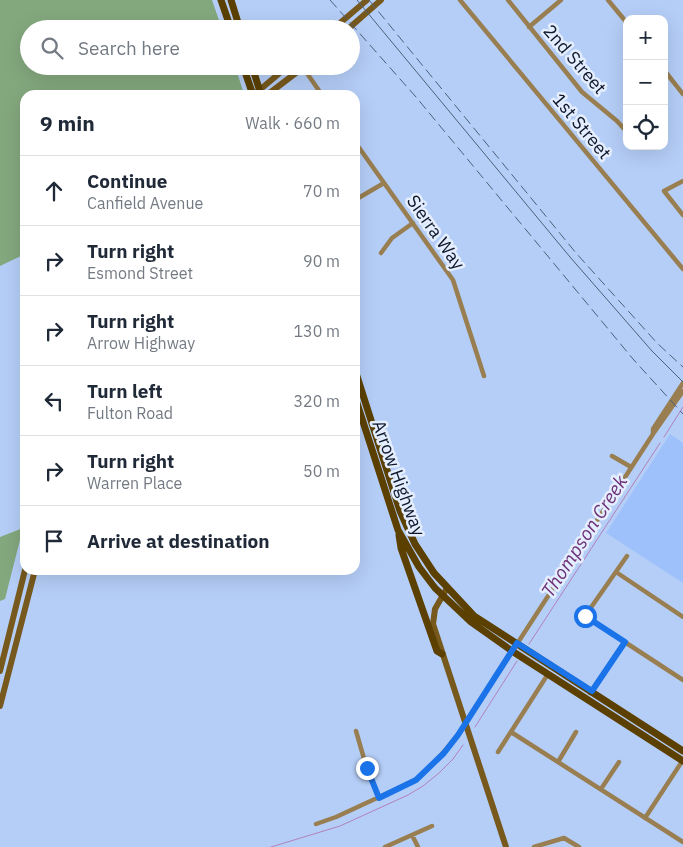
<!DOCTYPE html>
<html lang="en">
<head>
<meta charset="utf-8">
<style>
	body { margin:0; font-family:"IBM Plex Sans",sans-serif; background:#f2f2f3; color:#1f2937 }
	.controls { position:absolute; right:15px; top:15px; display:grid; overflow:hidden; border-radius:10px; box-shadow:0 5px 20px #0002 }
	.controls button { width:45px; height:45px; display:grid; place-items:center; padding:0; border:0; border-bottom:1px solid #e0e1e3; background:#fff; color:#1f2937; font:25px sans-serif }
	.stop { position:absolute; width:15px; height:15px; margin:-11px; border:4px solid #1a73e8; border-radius:50%; background:#fff }
	.stop.end { background:#1a73e8; border-color:#fff; box-shadow:0 1px 5px #0008 }
	.list { margin:0; padding:0; list-style:none }
	h2 { display:flex; justify-content:space-between; align-items:center; height:65px; margin:0; padding:0 20px; font-size:21px }
	h2 small { font-size:16px; font-weight:400; color:#747a83 }
	.list li { display:grid; grid-template-columns:32px 1fr auto; gap:15px; align-items:center; box-sizing:border-box; height:70px; padding:0 20px; border-top:1px solid #e0e1e3 }
	.list b { display:block; font-size:19px; white-space:nowrap }
	.list p { margin:0; font-size:16px; white-space:nowrap; color:#747a83 }
	.list em { font-size:16px; font-style:normal; color:#747a83 }
	.icon { flex:none; width:28px; height:28px; fill:none; stroke:currentColor; stroke-width:2; stroke-linecap:round; stroke-linejoin:round }
	.map { position:relative; flex:none; width:683px; height:847px; overflow:hidden }
	.search { position:absolute; background:#fff; box-shadow:0 5px 20px #0002; left:20px; top:20px; width:340px; height:55px; display:flex; align-items:center; gap:12px; box-sizing:border-box; padding:0 18px; border-radius:28px; color:#747a83; font-size:19px }
	.panel { position:absolute; background:#fff; box-shadow:0 5px 20px #0002; left:20px; top:90px; width:340px; height:485px; border-radius:15px }
	.map>svg:first-child { display:block }
	.built { fill:#9fc1fb }
	.green { fill:#84a87e }
	.lines { fill:none; stroke-linecap:round; stroke-linejoin:round }
	.stream { stroke:#b182b9; stroke-width:1 }
	.street { stroke:#987e50; stroke-width:4.5 }
	.secondary { stroke:#77591d; stroke-width:6 }
	.primary { stroke:#5b4002; stroke-width:7 }
	.tram { stroke:#4e5f7a; stroke-width:1 }
	.rail { stroke:#4e5f7a; stroke-width:1; stroke-dasharray:10 5; stroke-linecap:butt }
	.route { stroke:#1a73e8; stroke-width:6 }
	.labels { text-anchor:middle; dominant-baseline:central; stroke-width:5; stroke-linejoin:round; paint-order:stroke }
	.street-label { font-size:18px; fill:#0c1729; stroke:#e4eefe }
	.water-label { font-size:19px; font-style:italic; fill:#6d3278; stroke:#e4eefe }
</style>
</head>
<body>
<div class="map">
<svg width="683" height="847" viewBox="0 0 683 847">
	<rect width="100%" height="100%" fill="#b5cef7"/>
	<path class="built" d="M 670,434 L 683,443 L 683,583 L 606,533 Z"/>
	<path class="green" d="M 0,0 L 212,0 L 222,29 L 29,29 L 29,66 L 235,66 L 244,94 L 25,95 L 25,254 L 0,266 Z
		M 23,528 L 5,599 L 0,601 L 0,537 Z"/>
	<g class="lines">
		<path class="stream" d="M 664,437 L 683,407
			M 529,644 L 660,443
			M 475,727 L 517,661
			M 271,847 L 340,826 L 408,795 L 423,786 L 439,773 L 453,759 L 463,745"/>
		<path class="street" d="M 460,0 L 683,269
			M 508,0 L 582,92 L 617,121 L 627,132
			M 608,0 L 627,23
			M 529,27 L 561,0
			M 302,66 L 322,95
			M 664,70 L 683,94
			M 355,142 L 453,280 L 484,376
			M 683,181 L 664,191 L 683,215
			M 355,200 L 384,183
			M 381,253 L 392,238 L 413,223
			M 653,434 L 653,429 L 683,383
			M 612,456 L 631,467
			M 627,556 L 585,616 L 683,680
			M 616,572 L 683,617
			M 590,693 L 625,642
			M 356,731 L 367,769 L 379,798
			M 511,732 L 683,842
			M 498,752 L 548,674
			M 558,762 L 576,732
			M 601,789 L 619,762
			M 645,818 L 683,760
			M 316,824 L 336,817 L 416,780 L 437,760 L 458,735 L 653,434 L 683,391
			M 412,835 L 418,847
			M 385,847 L 432,826
			M 534,847 L 564,838 L 579,847"/>
		<path class="secondary" d="M 333,29 L 367,0
			M 348,29 L 381,0
			M 256,93 L 288,66
			M 267,95 L 305,66
			M 447,588 L 435,609 L 433,624 L 506,847
			M 0,671 L 25,570
			M 0,706 L 35,570"/>
		<path class="primary" d="M 221,0 L 231,29
			M 231,0 L 240,29
			M 243,66 L 253,95
			M 252,66 L 261,95
			M 355,370 L 400,511 L 415,544 L 434,573 L 474,616 L 683,751
			M 355,397 L 398,530 L 419,567 L 435,588 L 471,622 L 512,651 L 683,761
			M 399,535 L 401,548 L 437,651 L 442,654"/>
		<path class="tram" d="M 357,0 L 570,257 L 652,351 L 683,382"/>
		<path class="rail" d="M 330,0 L 416,97 L 633,359 L 683,414
			M 369,0 L 576,253 L 657,343 L 683,367"/>
	</g>
	<g class="lines">
		<path class="route" d="M 367,768 L 379,798 L 416,780 L 444,753 L 458,735 L 517,643 L 592,691 L 625,642 L 585,616"/>
	</g>
	<g class="labels">
		<g class="street-label">
			<text transform="translate(575 59) rotate(49)">2nd Street</text>
			<text transform="translate(582 126) rotate(50)">1st Street</text>
			<text transform="translate(436 232) rotate(55)">Sierra Way</text>
			<text transform="translate(399 478) rotate(70)">Arrow Highway</text>
		</g>
		<g class="water-label">
			<text transform="translate(584 536) rotate(-57)">Thompson Creek</text>
		</g>
	</g>
</svg>
<div class="controls">
<button>+</button>
<button>−</button>
<button><svg class="icon" aria-label="locate" viewBox="0 0 24 24"><circle cx="12" cy="12" r="6"/><path d="M12 2v4M12 18v4M2 12h4M18 12h4"/></svg></button>
</div>
<div class="stop" style="left:585px;top:616px"></div>
<div class="stop end" style="left:367px;top:768px"></div>
<div class="search"><svg class="icon" aria-label="search" viewBox="0 0 24 24"><circle cx="10" cy="10" r="6"/><path d="M15 15l6 6"/></svg>Search here</div>
<section class="panel">
<h2>9 min<small>Walk · 660 m</small></h2>
<ul class="list">
<li><svg class="icon" aria-label="ahead" viewBox="0 0 24 24"><path d="M12 20V5M6 11l6-6 6 6"/></svg><div><b>Continue</b><p>Canfield Avenue</p></div><em>70 m</em></li>
<li><svg class="icon" aria-label="right" viewBox="0 0 24 24"><path d="M7 20v-9h11M14 6l5 5-5 5"/></svg><div><b>Turn right</b><p>Esmond Street</p></div><em>90 m</em></li>
<li><svg class="icon" aria-label="right" viewBox="0 0 24 24"><path d="M7 20v-9h11M14 6l5 5-5 5"/></svg><div><b>Turn right</b><p>Arrow Highway</p></div><em>130 m</em></li>
<li><svg class="icon" aria-label="left" viewBox="0 0 24 24"><path d="M17 20v-9H6M10 6l-5 5 5 5"/></svg><div><b>Turn left</b><p>Fulton Road</p></div><em>320 m</em></li>
<li><svg class="icon" aria-label="right" viewBox="0 0 24 24"><path d="M7 20v-9h11M14 6l5 5-5 5"/></svg><div><b>Turn right</b><p>Warren Place</p></div><em>50 m</em></li>
<li><svg class="icon" aria-label="arrive" viewBox="0 0 24 24"><path d="M6 21V4h12l-3 4 3 4H6"/></svg><div><b>Arrive at destination</b></div></li>
</ul>
</section>
</div>
</body>
</html>
